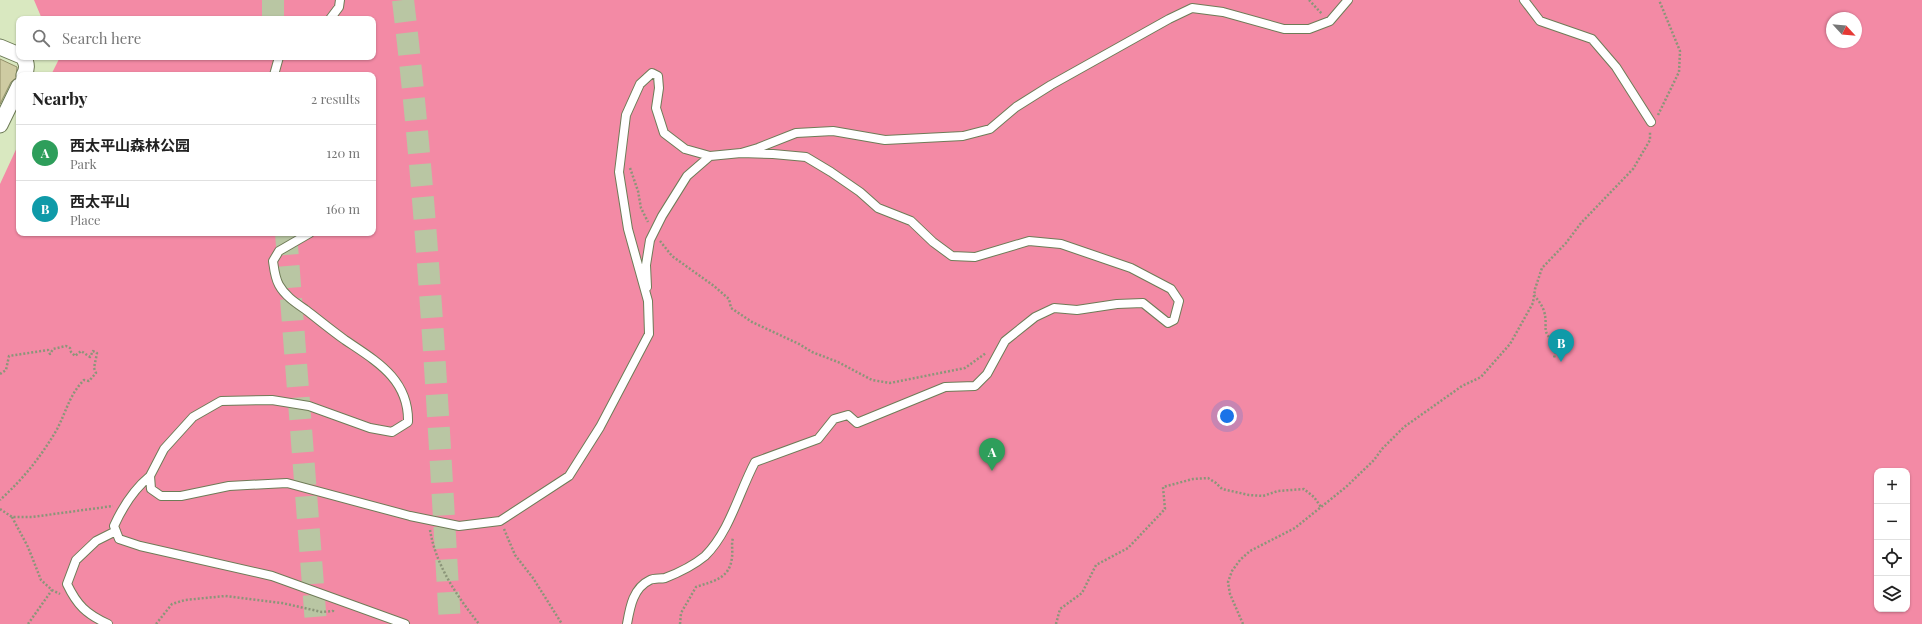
<!DOCTYPE html>
<html lang="en">
<head>
<meta charset="utf-8">
<style>
	body { margin:0; font-family:"Playfair Display","Noto Sans SC",serif; background:#f2f2f2; color:#222 }
	.controls { position:absolute; right:12px; bottom:12px; display:grid; overflow:hidden; border-radius:8px; box-shadow:0 1px 3px #0004 }
	.controls button { width:36px; height:36px; display:grid; place-items:center; padding:0; border:0; border-bottom:1px solid #e0e0e0; background:#fff; color:#222; font:20px sans-serif }
	.compass { position:absolute; left:1826px; top:12px; width:36px; height:36px; border-radius:50%; background:#fff; box-shadow:0 1px 3px #0004; rotate:116deg }
	.you { position:absolute; left:1227px; top:416px; width:14px; height:14px; margin:-10px; border:3px solid #fff; border-radius:50%; background:#1a73e8; box-shadow:0 0 0 6px #1a73e833 }
	.badge { display:grid; place-items:center; width:26px; height:26px; border-radius:50%; background:#0b8043; color:#fff; font-size:13px; font-weight:700 }
	.pin { position:absolute; translate:-50% -33px; filter:drop-shadow(0 1px 2px #0008) }
	.pin::after { content:''; position:absolute; top:21px; width:14px; height:12px; background:inherit; clip-path:polygon(0 0,100% 0,50% 100%) }
	.list { margin:0; padding:0; list-style:none }
	h2 { display:flex; justify-content:space-between; align-items:center; height:52px; margin:0; padding:0 16px; font-size:17px }
	h2 small { font-size:13px; font-weight:400; color:#767676 }
	.list li { display:grid; grid-template-columns:26px 1fr auto; gap:12px; align-items:center; box-sizing:border-box; height:56px; padding:0 16px; border-top:1px solid #e0e0e0 }
	.list b { display:block; font-size:15px; white-space:nowrap }
	.list p { margin:0; font-size:13px; white-space:nowrap; color:#767676 }
	.list em { font-size:13px; font-style:normal; color:#767676 }
	.icon { flex:none; width:22px; height:22px; fill:none; stroke:currentColor; stroke-width:2; stroke-linecap:round; stroke-linejoin:round }
	.map { position:relative; flex:none; width:1922px; height:624px; overflow:hidden }
	.search { position:absolute; background:#fff; box-shadow:0 1px 3px #0004; left:16px; top:16px; width:360px; height:44px; display:flex; align-items:center; gap:10px; box-sizing:border-box; padding:0 14px; border-radius:8px; color:#767676; font-size:15px }
	.panel { position:absolute; background:#fff; box-shadow:0 1px 3px #0004; left:16px; top:72px; width:360px; height:164px; border-radius:8px }
	.map>svg:first-child { display:block }
	.forest { fill:#f38aa5; fill-rule:evenodd }
	.building { fill:#cecba2; stroke:#918e67 }
	.lines { fill:none; stroke-linecap:round; stroke-linejoin:round }
	.highway-tunnel { stroke:#b9c6a3; stroke-width:22; stroke-dasharray:22 11; stroke-linecap:butt }
	.lane-casing { stroke:#6e7b57; stroke-width:10 }
	.street-casing { stroke:#6e7b57; stroke-width:17 }
	.path { stroke:#8b9579; stroke-width:2.5; stroke-dasharray:2 2; stroke-linecap:butt }
	.lane { stroke:#fff; stroke-width:8 }
	.street { stroke:#fff; stroke-width:15 }
</style>
</head>
<body>
<div class="map">
<svg width="1922" height="624" viewBox="0 0 1922 624">
	<rect width="100%" height="100%" fill="#d9e8c0"/>
	<path class="forest" d="M 34,0 L 1922,0 L 1922,624 L 0,624 L 0,184 L 19,143 L 19,233 L 373,233 L 373,75 L 51,75 L 60,57 L 373,57 L 373,19 L 42,19 ZM 1832,18 L 1856,18 L 1856,42 L 1832,42 ZM 1877,471 L 1907,471 L 1907,609 L 1877,609 Z"/>
	<path class="building" d="M 0,59 L 17,67 L 16,78 L 11,82 L 0,104 Z"/>
	<g class="lines">
		<path class="highway-tunnel" d="M 273,0 L 273,19
			M 403,0 C 428,207 438,416 450,624
			M 286,233 L 316,624"/>
		<g class="lane-casing">
			<path id="lane" d="M 1524,0 L 1540,21 L 1592,39 L 1616,67 L 1651,122
				M 330,19 L 339,7 L 340,0
				M 274,75 L 279,57
				M 310,233 L 279,251 L 273,261 C 274,268 275,278 279,285 C 285,296 296,303 306,310 C 319,320 331,330 345,340 C 376,361 409,379 408,422 L 392,432 L 370,428 L 309,406 L 272,400 L 221,401 L 193,417 L 164,449 L 150,476 L 151,489 L 161,496 L 181,496 L 229,486 L 287,483 L 410,516 L 459,526 L 500,521 L 569,476 L 600,427 L 649,334 L 648,301 L 628,229 L 619,172 L 626,115 L 640,84 L 652,73 L 658,76 L 659,88 L 656,108 L 664,133 L 685,149 L 710,156
				M 647,287 L 646,265 L 650,240 L 662,216 L 687,176 L 710,156 L 741,153 L 758,148 L 796,133 L 833,131 L 885,140 L 963,136 L 990,129 L 1016,107 L 1051,85 L 1169,19 L 1192,8 L 1223,12 L 1284,29 L 1309,29 L 1330,21 L 1348,0
				M 150,476 C 133,490 123,506 114,526 L 119,539 L 140,546 L 272,576 L 405,624
				M 108,624 C 86,614 77,605 67,584 L 76,560 L 96,541 L 116,531
				M 627,624 C 630,607 633,588 650,580 C 654,578 660,579 665,578 C 678,573 694,565 705,556 C 730,531 739,492 755,462 L 818,439 L 834,419 L 848,415 L 857,423 L 945,387 L 975,386 L 987,374 L 1005,341 L 1035,317 L 1054,308 L 1077,310 L 1117,304 L 1143,303 L 1168,323 L 1174,320 L 1179,301 L 1171,289 L 1131,268 L 1061,244 L 1029,241 L 975,257 L 952,256 L 933,242 L 911,221 L 878,208 L 860,192 L 831,172 L 806,157 L 773,154 L 741,153"/>
		</g>
		<g class="street-casing">
			<path id="street" d="M 0,47 L 19,55
				M 23,57 C 27,63 28,68 24,75
				M 0,125 L 19,86"/>
		</g>
		<path class="path" d="M 1309,0 L 1322,14
			M 1658,115 L 1679,72 L 1680,51 L 1659,0
			M 630,168 L 638,191 L 641,208 L 648,222
			M 660,241 L 672,256 L 714,286 L 729,299 L 731,308 L 752,322 L 799,344 L 812,352 L 838,362 L 872,380 L 890,383 L 965,368 L 986,353
			M 1534,295 C 1538,300 1542,305 1544,311 C 1549,329 1539,330 1557,345 L 1554,358
			M 0,374 L 6,370 L 9,356 L 48,350 L 50,354 L 53,349 L 66,346 L 70,348 L 71,352 L 75,356 L 81,351 L 90,357 L 93,351 L 97,353 L 94,368 L 96,373 L 89,381 L 84,380 C 69,395 66,413 56,431 C 40,458 23,479 0,500
			M 0,509 L 12,517 L 32,517 L 113,506
			M 12,517 L 28,547 L 41,580 L 52,590 L 60,594
			M 504,529 L 515,555 L 533,578 L 562,624
			M 430,530 C 436,566 457,596 479,624
			M 28,624 L 52,590
			M 156,624 L 172,604 L 185,600 L 225,596 L 282,603 L 322,612 L 333,611 L 333,608
			M 680,624 L 681,613 L 696,587 C 713,581 730,579 732,557 C 733,551 731,544 733,538
			M 1056,624 L 1060,609 L 1082,593 L 1096,565 L 1128,548 L 1165,509 L 1163,487 L 1193,479 L 1208,478 L 1216,483 L 1222,489 L 1249,495 L 1263,496 L 1278,491 L 1304,489 L 1314,497 L 1321,507
			M 1243,624 L 1230,594 L 1228,582 L 1232,571 L 1240,560 L 1250,551 L 1295,528 L 1346,487 L 1374,460 L 1382,449 L 1404,427 L 1462,386 L 1481,377 L 1510,344 L 1533,303 L 1535,289 L 1542,268 L 1566,243 L 1581,223 L 1633,169 L 1650,140 L 1650,131"/>
		<use href="#lane" class="lane"/>
		<use href="#street" class="street"/>
	</g>
</svg>
<div class="controls">
<button>+</button>
<button>−</button>
<button><svg class="icon" aria-label="locate" viewBox="0 0 24 24"><circle cx="12" cy="12" r="6"/><path d="M12 2v4M12 18v4M2 12h4M18 12h4"/></svg></button>
<button><svg class="icon" aria-label="layers" viewBox="0 0 24 24"><path d="M12 4l9 5-9 5-9-5zM3 14l9 5 9-5"/></svg></button>
</div>
<svg class="compass" viewBox="-18 -18 36 36"><path d="M0-13l5 13h-10z" fill="#e53935"/><path d="M0 13l5-13h-10z" fill="#767676"/></svg>
<div class="you"></div>
<div class="pin badge" style="left:992px;top:471px;background:#2e9e5b">A</div>
<div class="pin badge" style="left:1561px;top:362px;background:#0f9aa8">B</div>
<div class="search"><svg class="icon" aria-label="search" viewBox="0 0 24 24"><circle cx="10" cy="10" r="6"/><path d="M15 15l6 6"/></svg>Search here</div>
<section class="panel">
<h2>Nearby<small>2 results</small></h2>
<ul class="list">
<li><span class="badge" style="background:#2e9e5b">A</span><div><b>西太平山森林公园</b><p>Park</p></div><em>120 m</em></li>
<li><span class="badge" style="background:#0f9aa8">B</span><div><b>西太平山</b><p>Place</p></div><em>160 m</em></li>
</ul>
</section>
</div>
</body>
</html>
